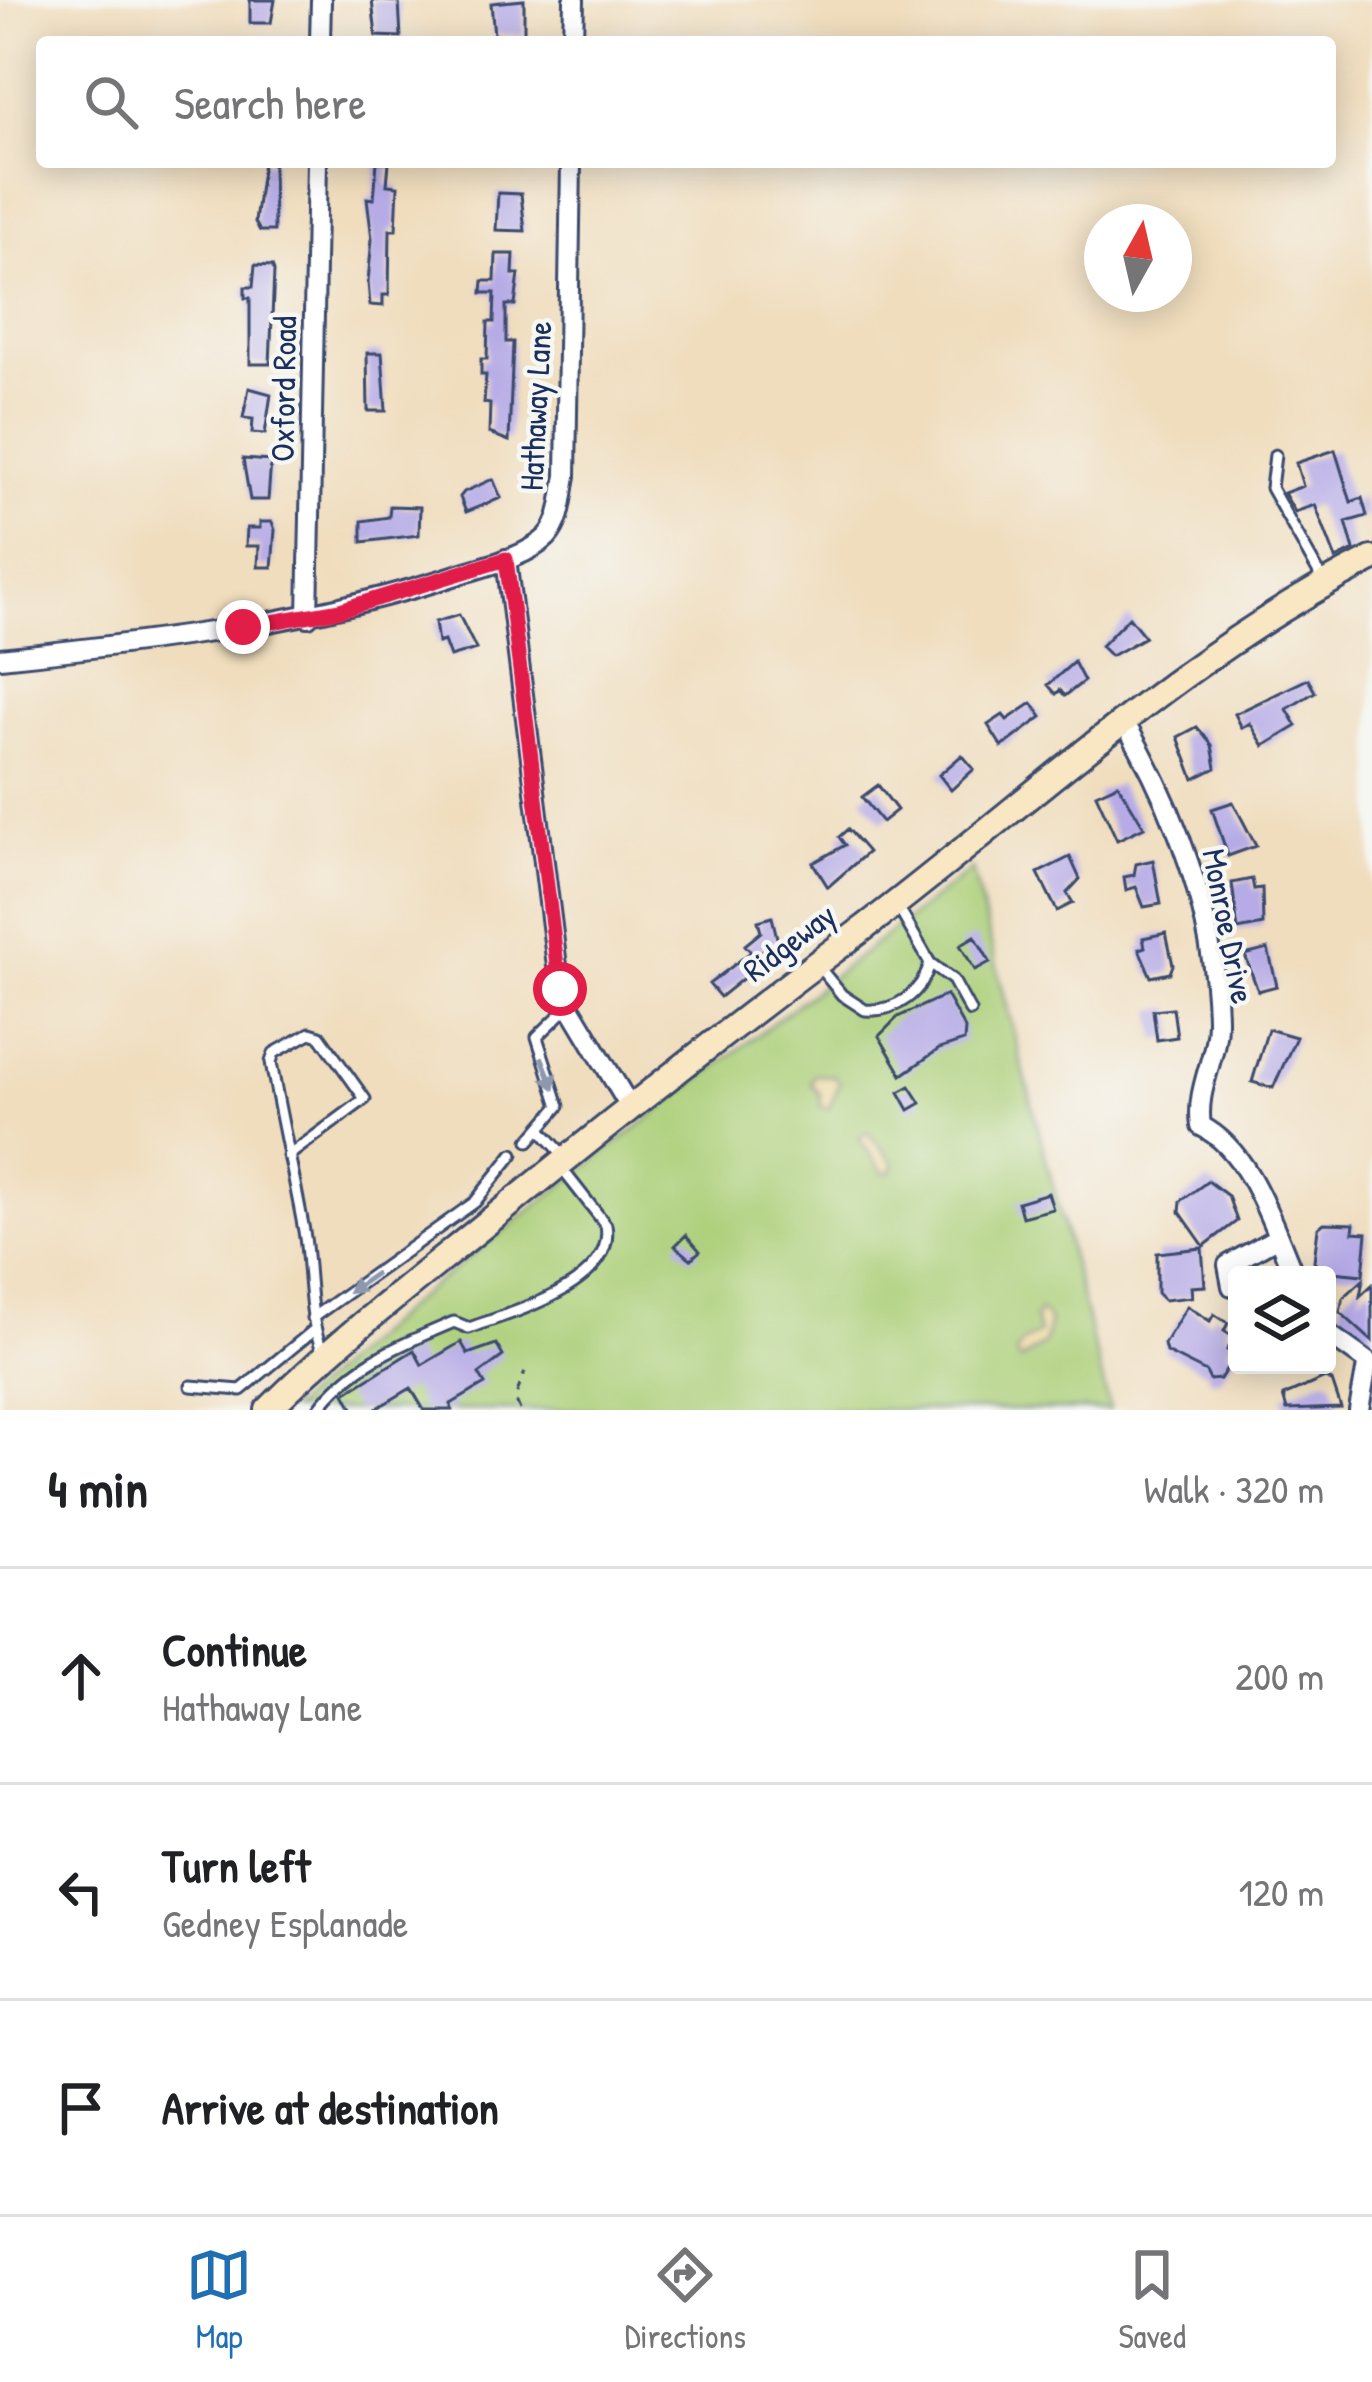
<!DOCTYPE html>
<html lang="en">
<head>
<meta charset="utf-8">
<style>
	body { margin:0; font-family:"Patrick Hand",sans-serif; background:#f6f6f6; color:#202124 }
	.controls { position:absolute; right:36px; bottom:36px; display:grid; overflow:hidden; border-radius:12px; box-shadow:0 6px 30px #0003 }
	.controls button { width:108px; height:108px; display:grid; place-items:center; padding:0; border:0; border-bottom:3px solid #e0e0e0; background:#fff; color:#202124; font:60px sans-serif }
	.compass { position:absolute; left:1084px; top:204px; width:108px; height:108px; border-radius:50%; background:#fff; box-shadow:0 6px 30px #0003; rotate:8deg }
	.stop { position:absolute; width:36px; height:36px; margin:-27px; border:9px solid #e11d48; border-radius:50%; background:#fff }
	.stop.end { background:#e11d48; border-color:#fff; box-shadow:0 3px 12px #0008 }
	.list { margin:0; padding:0; list-style:none }
	h2 { display:flex; justify-content:space-between; align-items:center; height:156px; margin:0; padding:0 48px; font-size:51px }
	h2 small { font-size:39px; font-weight:400; color:#757577 }
	.list li { display:grid; grid-template-columns:78px 1fr auto; gap:36px; align-items:center; box-sizing:border-box; height:216px; padding:0 48px; border-top:3px solid #e0e0e0 }
	.list b { display:block; font-size:45px; white-space:nowrap }
	.list p { margin:0; font-size:39px; white-space:nowrap; color:#757577 }
	.list em { font-size:39px; font-style:normal; color:#757577 }
	.icon { flex:none; width:66px; height:66px; fill:none; stroke:currentColor; stroke-width:2; stroke-linecap:round; stroke-linejoin:round }
	.map { position:relative; flex:none; width:1372px; height:1410px; overflow:hidden }
	.search { position:absolute; background:#fff; box-shadow:0 6px 30px #0003; left:36px; right:36px; top:36px; height:132px; display:flex; align-items:center; gap:30px; box-sizing:border-box; padding:0 42px; border-radius:12px; color:#757577; font-size:45px }
	.sheet { height:804px; background:#fff }
	nav { display:flex; justify-content:space-around; align-items:center; box-sizing:border-box; height:168px; border-top:3px solid #e0e0e0; background:#fff; font-size:33px; color:#757577 }
	nav a { display:grid; justify-items:center; gap:6px }
	nav .on { color:#1f6fb2 }
	.map>svg:first-child { display:block }
	.green { fill:#accf78; stroke:#647f6b; stroke-width:3 }
	.sand { fill:#eeda9e; stroke:#84847e; stroke-width:3 }
	.building { fill:#b6abe6 }
	.lines { fill:none; stroke-linecap:round; stroke-linejoin:round }
	.lane-casing { stroke:#3b496c; stroke-width:15 }
	.street-casing { stroke:#3b496c; stroke-width:24 }
	.secondary-casing { stroke:#3b496c; stroke-width:30 }
	.path { stroke:#3b496c; stroke-width:3; stroke-dasharray:9 9; stroke-linecap:butt }
	.lane { stroke:#fff; stroke-width:9 }
	.street { stroke:#fff; stroke-width:18 }
	.secondary { stroke:#f9e7c3; stroke-width:24 }
	.oneway { fill:#8d97ae }
	.route { stroke:#e11d48; stroke-width:15 }
	.labels { text-anchor:middle; dominant-baseline:central; stroke-width:9; stroke-linejoin:round; paint-order:stroke }
	.street-label { font-size:33px; fill:#1b2f5e; stroke:#f6f6f2 }
</style>
</head>
<body>
<div class="map">
<svg width="1372" height="1410" viewBox="0 0 1372 1410">
	<rect width="100%" height="100%" fill="#f6f6f2"/>
	<filter id="ink" filterUnits="userSpaceOnUse"><feTurbulence type="fractalNoise" baseFrequency=".00833" numOctaves="2"/><feDisplacementMap in="SourceGraphic" scale="24" xChannelSelector="R" yChannelSelector="G"/><feConvolveMatrix kernelMatrix="1 2 1 2 8 2 1 2 1" color-interpolation-filters="sRGB"/></filter>
	<filter id="wash" filterUnits="userSpaceOnUse"><feTurbulence type="fractalNoise" baseFrequency=".004" numOctaves="4" result="noise"/><feDisplacementMap in="SourceGraphic" scale="48" xChannelSelector="R" yChannelSelector="G"/><feGaussianBlur stdDeviation="2.7" result="paint"/><feColorMatrix in="noise" values="0 0 0 0 0 0 0 0 0 0 0 0 0 0 0 0 0 1.4 0 .05"/><feComposite in="paint" operator="in"/></filter>
	<g filter="url(#wash)">
		<rect width="100%" height="100%" fill="#f0ddbd"/>
		<path class="green" d="M 972,869 L 1110,1410 L 290,1410 L 418,1297 Z"/>
		<path class="sand" d="M 814,1075 L 834,1076 L 840,1082 L 829,1108 L 821,1107 L 820,1094 L 811,1083 Z
			M 867,1132 L 894,1163 L 892,1172 L 883,1172 L 859,1138 Z
			M 1040,1311 L 1050,1321 L 1044,1344 L 1020,1361 L 1016,1355 L 1021,1344 L 1039,1333 L 1035,1319 Z"/>
		<g id="blocks">
			<path class="building" d="M 250,0 L 275,0 L 271,23 L 250,23 Z
				M 372,0 L 399,2 L 401,37 L 376,36 Z
				M 524,0 L 524,35 L 494,35 L 491,3 Z
				M 263,162 L 273,162 L 274,231 L 260,231 L 255,222 Z
				M 377,162 L 389,162 L 387,185 L 398,186 L 396,230 L 390,230 L 389,295 L 383,295 L 383,306 L 370,305 L 368,282 L 372,239 L 367,198 L 374,199 Z
				M 498,193 L 521,194 L 525,231 L 496,230 Z
				M 496,254 L 514,254 L 513,274 L 519,274 L 515,305 L 506,305 L 506,342 L 513,342 L 509,441 L 489,433 L 490,404 L 484,403 L 486,375 L 481,375 L 481,359 L 487,359 L 488,322 L 494,322 L 495,293 L 482,293 L 483,281 L 495,281 Z
				M 255,265 L 272,266 L 274,271 L 270,364 L 250,364 L 250,298 L 245,298 L 245,287 L 253,287 Z
				M 367,353 L 382,353 L 386,411 L 368,411 Z
				M 249,388 L 271,394 L 265,434 L 252,433 L 253,419 L 243,418 Z
				M 1335,450 L 1351,502 L 1362,498 L 1367,516 L 1346,522 L 1354,550 L 1336,559 L 1315,505 L 1295,512 L 1284,493 L 1303,486 L 1296,463 Z
				M 243,459 L 271,461 L 268,500 L 250,500 Z
				M 493,479 L 501,498 L 466,512 L 460,497 L 464,492 Z
				M 390,506 L 420,507 L 419,535 L 362,542 L 362,521 L 389,517 Z
				M 260,522 L 272,522 L 275,530 L 272,567 L 258,567 L 259,546 L 246,546 L 247,528 L 260,528 Z
				M 459,615 L 476,649 L 450,657 L 444,641 L 438,643 L 435,622 Z
				M 1129,617 L 1145,637 L 1111,656 L 1101,646 Z
				M 1074,662 L 1084,681 L 1065,696 L 1060,690 L 1056,694 L 1048,685 Z
				M 1308,679 L 1315,692 L 1287,709 L 1297,726 L 1264,746 L 1250,723 L 1242,728 L 1235,714 Z
				M 1032,703 L 1042,717 L 1002,747 L 988,725 L 1003,715 L 1007,720 Z
				M 1197,727 L 1212,745 L 1216,768 L 1194,779 L 1178,737 Z
				M 962,755 L 974,769 L 951,790 L 939,775 Z
				M 1118,784 L 1144,827 L 1117,840 L 1096,794 Z
				M 878,785 L 897,810 L 882,822 L 862,797 Z
				M 1233,802 L 1256,846 L 1228,856 L 1212,809 Z
				M 848,829 L 868,852 L 828,887 L 813,863 L 845,845 L 839,837 Z
				M 1070,857 L 1080,879 L 1067,893 L 1073,903 L 1057,911 L 1038,873 Z
				M 1153,860 L 1161,904 L 1144,907 L 1136,887 L 1126,890 L 1124,877 L 1134,875 L 1136,864 Z
				M 1252,879 L 1254,889 L 1262,888 L 1263,925 L 1238,930 L 1232,883 Z
				M 772,917 L 778,942 L 754,956 L 761,964 L 720,997 L 709,984 L 751,952 L 745,945 L 761,932 L 758,921 Z
				M 1166,933 L 1173,965 L 1170,973 L 1151,977 L 1139,949 L 1145,947 L 1143,938 Z
				M 975,936 L 990,962 L 975,970 L 960,945 Z
				M 1268,949 L 1277,986 L 1258,991 L 1245,955 Z
				M 946,995 L 965,1029 L 964,1041 L 939,1049 L 902,1075 L 879,1036 L 898,1017 Z
				M 1173,1008 L 1177,1037 L 1157,1040 L 1153,1010 Z
				M 1268,1029 L 1296,1037 L 1273,1088 L 1252,1082 Z
				M 910,1086 L 921,1103 L 909,1110 L 899,1092 Z
				M 1208,1181 L 1228,1196 L 1237,1221 L 1204,1246 L 1180,1212 L 1181,1201 Z
				M 1048,1193 L 1053,1209 L 1022,1217 L 1018,1202 Z
				M 1324,1223 L 1354,1224 L 1353,1232 L 1367,1233 L 1363,1275 L 1323,1271 L 1314,1261 L 1318,1228 Z
				M 686,1235 L 700,1251 L 691,1259 L 675,1246 Z
				M 1202,1248 L 1205,1286 L 1191,1287 L 1192,1297 L 1164,1300 L 1157,1293 L 1157,1253 Z
				M 1363,1280 L 1360,1296 L 1372,1285 L 1372,1341 L 1340,1312 L 1343,1298 Z
				M 1187,1306 L 1210,1321 L 1214,1314 L 1228,1323 L 1224,1331 L 1235,1338 L 1227,1350 L 1235,1355 L 1220,1379 L 1210,1380 L 1206,1372 L 1166,1352 L 1164,1344 Z
				M 461,1342 L 468,1354 L 496,1344 L 503,1356 L 479,1374 L 485,1384 L 451,1404 L 452,1410 L 424,1410 L 411,1388 L 374,1410 L 354,1410 L 345,1393 L 414,1350 L 422,1365 Z
				M 1325,1378 L 1332,1381 L 1341,1408 L 1287,1410 L 1283,1396 Z"/>
		</g>
	</g>
	<g filter="url(#ink)">
		<use href="#blocks" fill-opacity="0" stroke="#3b496c" stroke-width="3"/>
		<g class="lines">
			<g class="lane-casing">
				<path id="lane" d="M 1275,455 L 1271,488 L 1325,584
					M 930,963 L 953,980 L 970,1011
					M 819,967 L 842,995 L 865,1010 C 897,1012 922,993 930,963 L 898,907
					M 540,1129 L 566,1158
					M 529,1141 L 559,1106 L 537,1037 L 568,1007
					M 288,1156 L 365,1099 L 320,1036 L 310,1033 L 274,1053 L 271,1062 C 281,1119 294,1175 304,1231 C 311,1272 307,1313 323,1353
					M 312,1318 L 475,1202 L 513,1154
					M 191,1386 L 241,1390 L 314,1330
					M 318,1410 C 352,1363 402,1344 454,1322 L 469,1328 C 510,1313 617,1285 606,1225 L 562,1169"/>
			</g>
			<g class="street-casing">
				<path id="street" d="M 320,42 L 321,0
					M 573,42 L 574,0
					M 506,559 L 560,990 L 630,1107
					M 308,617 L 317,162
					M 0,658 C 157,642 312,623 463,573 C 489,565 526,557 547,537 C 562,521 562,496 566,476 L 571,162
					M 1125,723 C 1176,811 1215,915 1217,1019 C 1218,1058 1195,1088 1201,1126 C 1251,1151 1273,1227 1294,1275
					M 1237,1287 L 1232,1286 L 1228,1265 L 1278,1237
					M 1327,1333 L 1372,1365
					M 1359,1410 L 1367,1365"/>
			</g>
			<g class="secondary-casing">
				<path id="secondary" d="M 268,1410 C 334,1344 409,1286 482,1227 C 606,1126 731,1027 860,931 C 1028,804 1183,654 1372,559"/>
			</g>
			<path class="path" d="M 520,1410 L 515,1398 L 525,1372"/>
			<use href="#lane" class="lane"/>
			<use href="#street" class="street"/>
			<use href="#secondary" class="secondary"/>
		</g>
		<defs><path id="oneway-solid" d="M-6-.8H1V-3.2L6.5 0L1 3.2V.8H-6Z" transform="scale(3)"/></defs>
		<g class="oneway">
			<use href="#oneway-solid" transform="translate(548 1073) rotate(68)"/>
			<use href="#oneway-solid" transform="translate(362 1283) rotate(145)"/>
		</g>
	</g>
	<g class="lines" filter="url(#ink)">
		<path class="route" d="M 243,627 L 340,610 L 506,559 L 560,989"/>
	</g>
	<g class="labels">
		<g class="street-label">
			<text transform="translate(283 389) rotate(-89)">Oxford Road</text>
			<text transform="translate(535 406) rotate(-87)">Hathaway Lane</text>
			<text transform="translate(1229 926) rotate(79)">Monroe Drive</text>
			<text transform="translate(789 942) rotate(-37)">Ridgeway</text>
		</g>
	</g>
</svg>
<div class="controls">
<button><svg class="icon" aria-label="layers" viewBox="0 0 24 24"><path d="M12 4l9 5-9 5-9-5zM3 14l9 5 9-5"/></svg></button>
</div>
<svg class="compass" viewBox="-18 -18 36 36"><path d="M0-13l5 13h-10z" fill="#e53935"/><path d="M0 13l5-13h-10z" fill="#757577"/></svg>
<div class="stop" style="left:560px;top:989px"></div>
<div class="stop end" style="left:243px;top:627px"></div>
<div class="search"><svg class="icon" aria-label="search" viewBox="0 0 24 24"><circle cx="10" cy="10" r="6"/><path d="M15 15l6 6"/></svg>Search here</div>
</div>
<section class="sheet">
<h2>4 min<small>Walk · 320 m</small></h2>
<ul class="list">
<li><svg class="icon" aria-label="ahead" viewBox="0 0 24 24"><path d="M12 20V5M6 11l6-6 6 6"/></svg><div><b>Continue</b><p>Hathaway Lane</p></div><em>200 m</em></li>
<li><svg class="icon" aria-label="left" viewBox="0 0 24 24"><path d="M17 20v-9H6M10 6l-5 5 5 5"/></svg><div><b>Turn left</b><p>Gedney Esplanade</p></div><em>120 m</em></li>
<li><svg class="icon" aria-label="arrive" viewBox="0 0 24 24"><path d="M6 21V4h12l-3 4 3 4H6"/></svg><div><b>Arrive at destination</b></div></li>
</ul>
</section>
<nav>
<a class="on"><svg class="icon" aria-label="map" viewBox="0 0 24 24"><path d="M3 6l6-2 6 2 6-2v14l-6 2-6-2-6 2zM9 4v14M15 6v14"/></svg>Map</a>
<a><svg class="icon" aria-label="directions" viewBox="0 0 24 24"><path d="M12 3l9 9-9 9-9-9zM9 14v-3h6M13 9l2 2-2 2"/></svg>Directions</a>
<a><svg class="icon" aria-label="saved" viewBox="0 0 24 24"><path d="M7 4h10v16l-5-4-5 4z"/></svg>Saved</a>
</nav>
</body>
</html>
